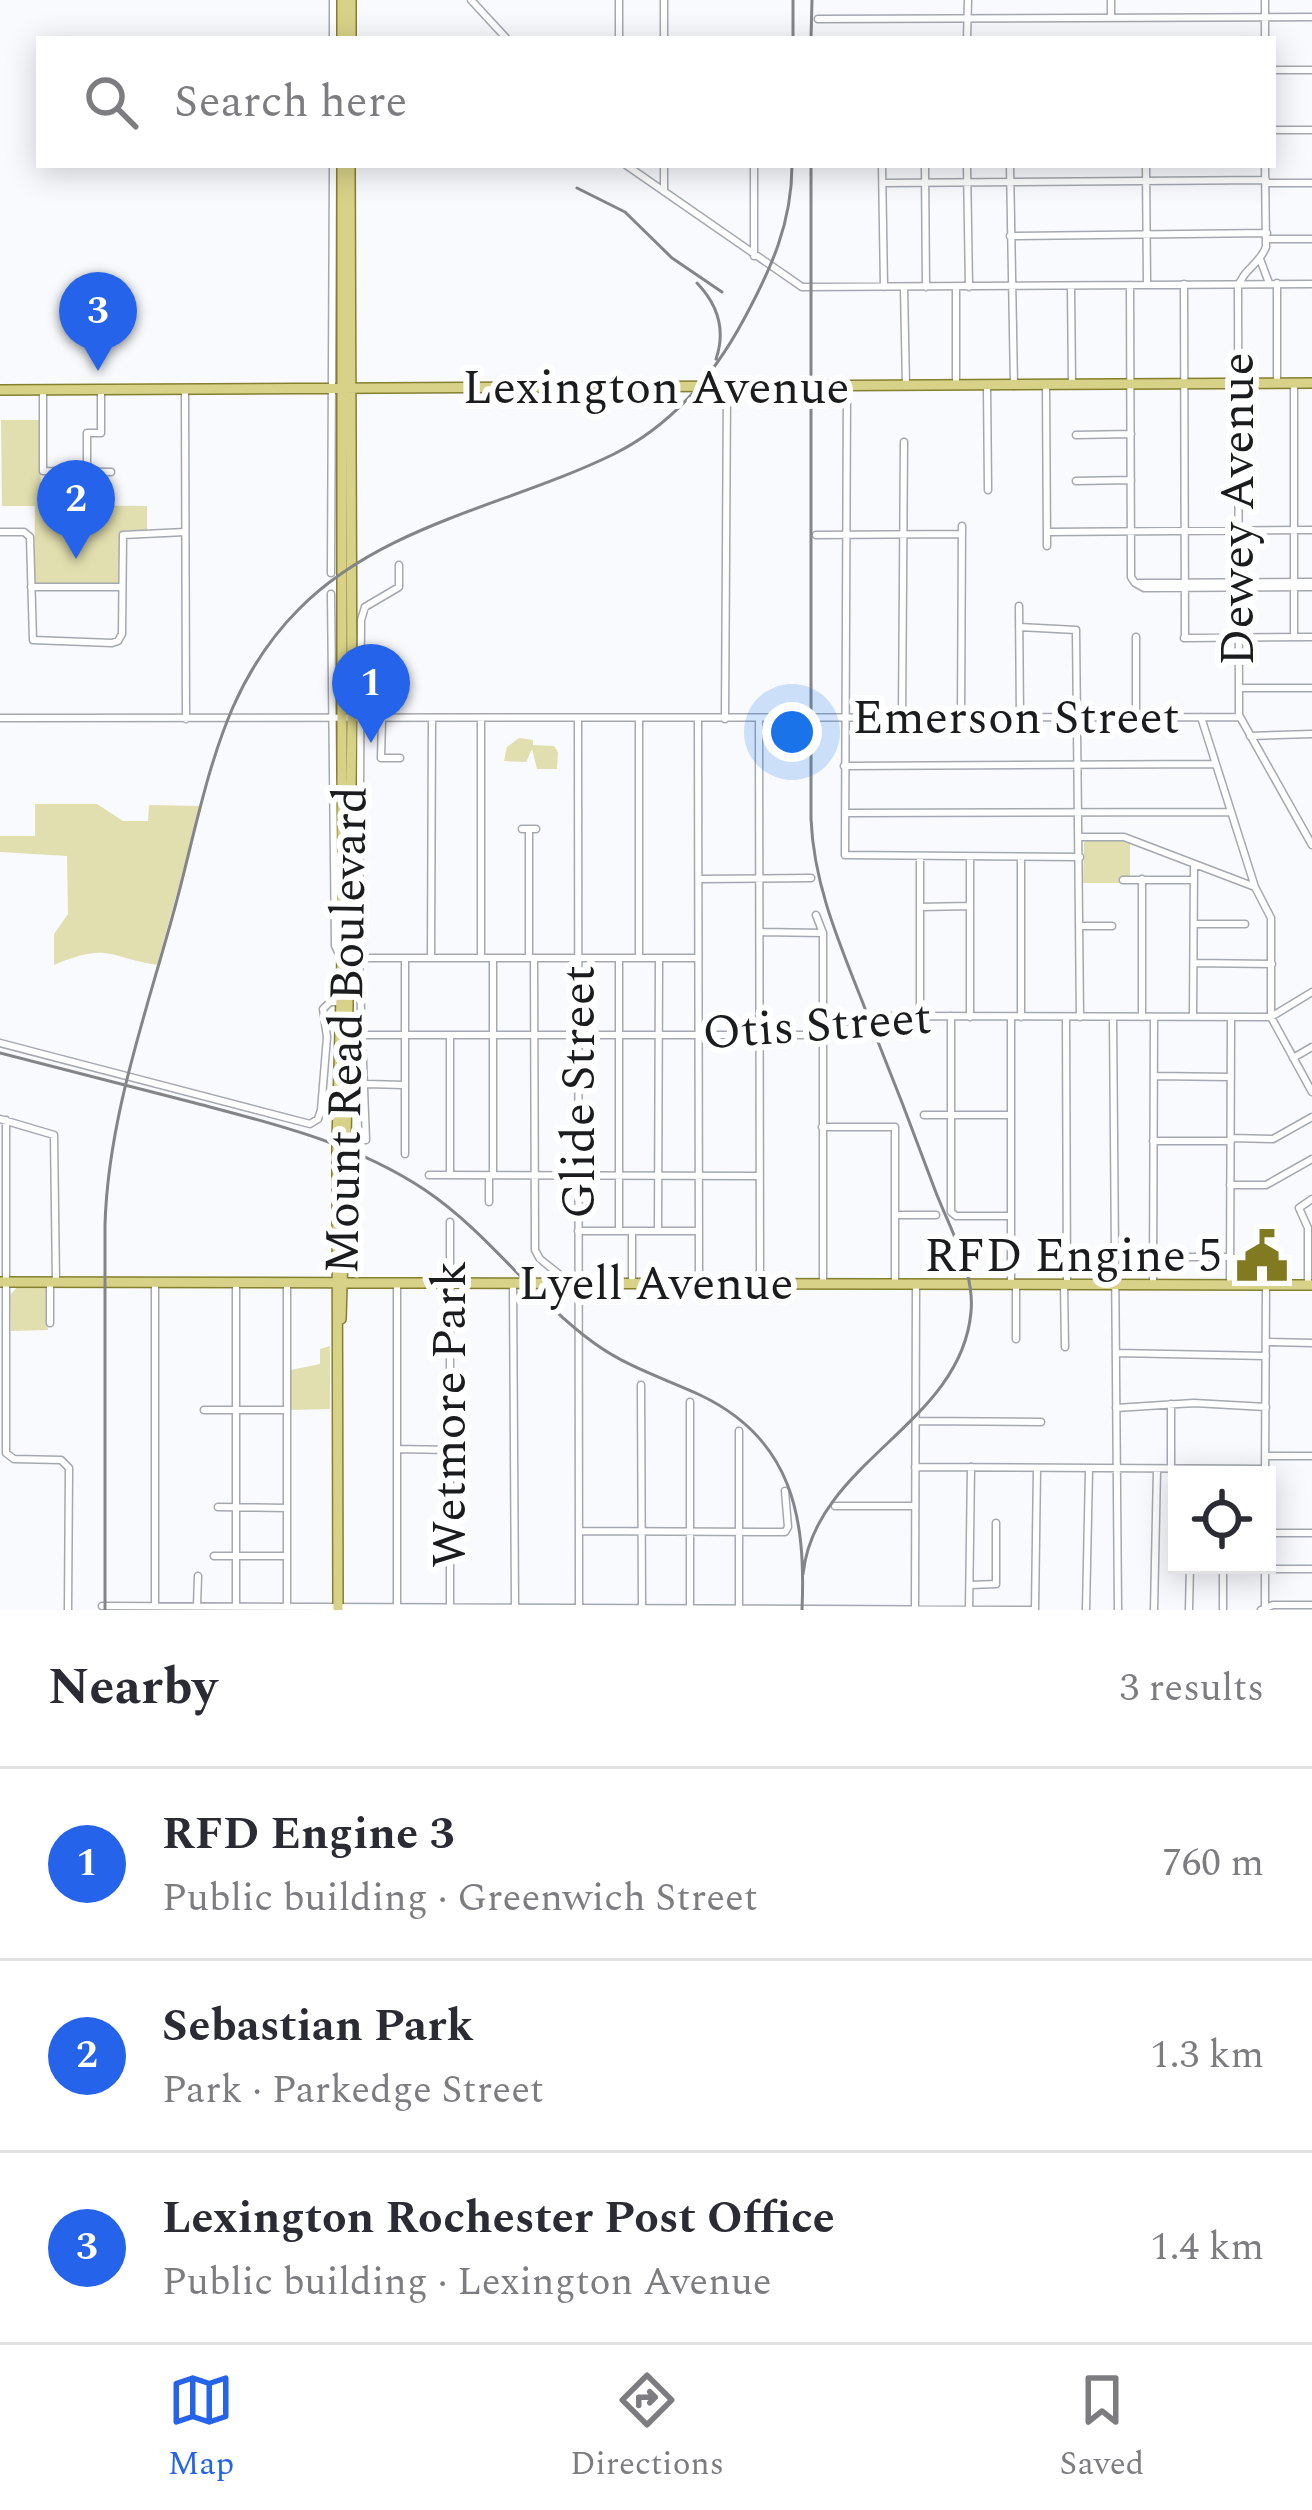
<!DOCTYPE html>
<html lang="en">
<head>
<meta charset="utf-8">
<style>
	body { margin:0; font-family:Spectral,serif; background:#f7f7f7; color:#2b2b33 }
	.controls { position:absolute; right:36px; bottom:36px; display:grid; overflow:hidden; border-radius:0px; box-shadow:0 6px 30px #0003 }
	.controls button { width:108px; height:108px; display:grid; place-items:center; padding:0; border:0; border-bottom:3px solid #e1e1e2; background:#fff; color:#2b2b33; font:60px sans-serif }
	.you { position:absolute; left:792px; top:732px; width:42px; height:42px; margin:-30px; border:9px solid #fff; border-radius:50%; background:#1a73e8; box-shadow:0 0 0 18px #1a73e833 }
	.badge { display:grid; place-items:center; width:78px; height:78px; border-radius:50%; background:#2563eb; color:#fff; font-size:39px; font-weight:700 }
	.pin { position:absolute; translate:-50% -99px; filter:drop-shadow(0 3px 6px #0008) }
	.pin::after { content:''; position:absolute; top:63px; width:42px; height:36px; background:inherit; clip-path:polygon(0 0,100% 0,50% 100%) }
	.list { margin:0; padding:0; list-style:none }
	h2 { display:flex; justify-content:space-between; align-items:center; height:156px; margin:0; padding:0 48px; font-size:51px }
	h2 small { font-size:39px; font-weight:400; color:#7c7c81 }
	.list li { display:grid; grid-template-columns:78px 1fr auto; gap:36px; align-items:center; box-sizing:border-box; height:192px; padding:0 48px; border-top:3px solid #e1e1e2 }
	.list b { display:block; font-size:45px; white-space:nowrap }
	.list p { margin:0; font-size:39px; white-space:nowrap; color:#7c7c81 }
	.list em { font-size:39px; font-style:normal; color:#7c7c81 }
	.icon { flex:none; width:66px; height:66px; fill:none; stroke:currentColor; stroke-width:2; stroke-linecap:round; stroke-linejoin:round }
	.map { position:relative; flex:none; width:1312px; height:1610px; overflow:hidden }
	.search { position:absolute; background:#fff; box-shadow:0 6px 30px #0003; left:36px; right:36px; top:36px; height:132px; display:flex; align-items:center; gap:30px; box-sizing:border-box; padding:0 42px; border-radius:0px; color:#7c7c81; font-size:45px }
	.sheet { height:732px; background:#fff }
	nav { display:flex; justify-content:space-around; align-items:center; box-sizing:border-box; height:168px; border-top:3px solid #e1e1e2; background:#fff; font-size:33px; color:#7c7c81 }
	nav a { display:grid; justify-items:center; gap:6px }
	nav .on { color:#2563eb }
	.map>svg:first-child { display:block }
	.green { fill:#e1deaf }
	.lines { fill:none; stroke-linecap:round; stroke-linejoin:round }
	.minor-casing { stroke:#a4a8b0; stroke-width:9 }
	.major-casing { stroke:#857f30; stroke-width:12 }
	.minor { stroke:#fff; stroke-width:6 }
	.major { stroke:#d8d288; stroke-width:9 }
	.rail { stroke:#838588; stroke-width:3 }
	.major-bridge-casing { stroke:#857f30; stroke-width:12; stroke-linecap:butt }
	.major-bridge { stroke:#d8d288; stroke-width:9 }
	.labels { text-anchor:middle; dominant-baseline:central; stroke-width:12; stroke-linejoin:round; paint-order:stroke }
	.street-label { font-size:48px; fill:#1a1c1e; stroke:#fff }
	.poi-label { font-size:48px; fill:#1a1c1e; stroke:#fff; text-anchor:end }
</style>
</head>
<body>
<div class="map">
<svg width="1312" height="1610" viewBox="0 0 1312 1610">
	<rect width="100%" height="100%" fill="#f8fafe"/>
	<path class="green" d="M 1,420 L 40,420 L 41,505 L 147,506 L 147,530 L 127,530 L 120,536 L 118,583 L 34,583 L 35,506 L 2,506 Z
		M 519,738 L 533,740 L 533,745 L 554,746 L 558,752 L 557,769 L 537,769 L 532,749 L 526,762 L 504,761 L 507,747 Z
		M 35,804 L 97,804 L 123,821 L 148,821 L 149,805 L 201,806 L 157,965 C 107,957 108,942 54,965 L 54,934 L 68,914 L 67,856 L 0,852 L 0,836 L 35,836 Z
		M 1120,839 L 1130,842 L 1130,876 L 1122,876 L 1121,883 L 1083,883 L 1084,840 Z
		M 18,1286 L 46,1288 L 48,1330 L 11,1331 L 10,1295 Z
		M 330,1346 L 330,1409 L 291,1410 L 291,1370 L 320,1364 L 320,1349 Z"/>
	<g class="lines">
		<g class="minor-casing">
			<path id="minor" d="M 471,0 L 507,39
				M 619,0 L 619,39
				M 1111,0 L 1111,18
				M 1265,0 L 1265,39
				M 818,19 L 1312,17
				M 333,39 L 333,0
				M 664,39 L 664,0
				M 967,39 L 968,0
				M 1273,70 L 1312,70
				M 1273,130 L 1312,130
				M 626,165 L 802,287 L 1312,284
				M 754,165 L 754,256
				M 882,165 L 884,287
				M 925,165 L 926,287
				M 967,165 L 969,287
				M 1010,165 L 1014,386
				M 1146,165 L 1147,285
				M 1265,165 L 1266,247 C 1260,264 1242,270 1238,288 L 1239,715 L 1312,845
				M 883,183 L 1266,180
				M 1266,183 L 1312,183
				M 664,191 L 664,165
				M 1010,236 L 1267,233
				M 1268,239 L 1312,239
				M 1260,259 L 1269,283
				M 1184,284 L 1185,638
				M 1130,285 L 1131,577 L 1135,583
				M 1071,286 L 1072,384
				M 956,287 L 956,385
				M 904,288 L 906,386
				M 1277,381 L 1277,283
				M 1294,383 L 1294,637
				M 1046,385 L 1047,546
				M 987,386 L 988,490
				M 847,387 L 845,855 L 1080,857
				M 43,391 L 43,471 L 111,472
				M 185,391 L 186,719
				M 1076,435 L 1131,434
				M 87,471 L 87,433 L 101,433 L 101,391
				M 1076,481 L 1131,480
				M 0,532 L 24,532 L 30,537 L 33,640 L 112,643 L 118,641 L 122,634 L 123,535 L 185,532
				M 1047,532 L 1312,530
				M 816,535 L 962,534
				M 331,573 L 333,165
				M 1135,583 L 1144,588 L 1312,587
				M 1139,583 L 1312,582
				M 31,587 L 122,587
				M 331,594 L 335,946 L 340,956
				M 1019,606 L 1020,718
				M 1019,627 L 1076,630 L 1080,1017
				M 1184,638 L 1312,637
				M 1239,688 L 1312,688
				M 1201,717 L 1255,887 L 1271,918 L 1271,1017 L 1312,1092
				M 0,718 L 1239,717
				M 902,718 L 904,442
				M 961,718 L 962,526
				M 1136,718 L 1136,637
				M 382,719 L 381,758 L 400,758
				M 639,719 L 639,958
				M 698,719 L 699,1284
				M 725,719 L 727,389
				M 759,719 L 760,1284
				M 578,720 L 579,1606
				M 1250,736 L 1312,734
				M 844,766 L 1216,764
				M 845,813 L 1231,812
				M 522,829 L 536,829
				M 529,831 L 529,958
				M 1079,837 L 1124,837 L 1255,887
				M 920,858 L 920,1016
				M 970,858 L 970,1017
				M 1021,858 L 1021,1017
				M 699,879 L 811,878
				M 1142,879 L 1142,1017
				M 1123,880 L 1194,880
				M 920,907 L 970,906
				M 816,915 L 823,933 L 823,1285
				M 1194,924 L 1245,924
				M 1080,926 L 1112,926
				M 760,932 L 823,933
				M 359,958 L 697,958
				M 431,958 L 432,719
				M 481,958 L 481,719
				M 493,958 L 493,1175
				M 534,958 L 535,1250 L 540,1259 L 560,1275 L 562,1284
				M 619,958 L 619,1231
				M 1194,963 L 1272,964
				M 951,1016 L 951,1212 L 956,1216 L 1011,1216
				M 1066,1017 L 1067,1285
				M 1113,1017 L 1118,1610
				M 1193,1017 L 1194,865
				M 364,1035 L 826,1035 L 892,1016 L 1271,1017 L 1312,992
				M 450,1035 L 450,1175
				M 0,1043 L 310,1124 L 318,1119 L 321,1110 L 327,1037 L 323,1009 L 330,1002 L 341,1002
				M 1293,1058 L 1312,1047
				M 1154,1076 L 1231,1077
				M 367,1084 L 404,1085
				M 924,1115 L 1010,1115
				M 0,1119 L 54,1135 L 56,1282
				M 6,1120 L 6,1453 L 14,1459 L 61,1460 L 69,1468 L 68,1610
				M 822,1127 L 895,1127 L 895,1285
				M 1231,1138 L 1273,1139 L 1312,1117
				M 366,1140 L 359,958 L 361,620 L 365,607 L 399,587 L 399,565
				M 1153,1141 L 1231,1141
				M 405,1154 L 405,959
				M 429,1175 L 760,1176
				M 1230,1185 L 1266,1185 L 1312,1159
				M 489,1202 L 489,1175
				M 895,1215 L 936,1215
				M 450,1222 L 450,1607
				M 578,1231 L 699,1231
				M 658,1231 L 659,959
				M 1153,1257 L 1230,1257
				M 287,1283 L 287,1607
				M 513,1284 L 515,1607
				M 632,1284 L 632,1231
				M 1011,1285 L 1011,1017
				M 1064,1285 L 1065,1347
				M 1153,1285 L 1154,1019
				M 1230,1285 L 1231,1019
				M 1308,1285 L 1308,1228 L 1299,1208 L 1312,1199
				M 50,1323 L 50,1284
				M 1016,1339 L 1016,1285
				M 1268,1342 L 1312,1343
				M 1117,1353 L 1266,1356
				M 641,1385 L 642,1606
				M 690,1402 L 690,1608
				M 1116,1408 L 1194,1403 L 1266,1407
				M 204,1410 L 287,1410
				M 916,1421 L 1041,1422
				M 739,1431 L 739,1609
				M 397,1449 L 450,1450
				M 1266,1456 L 1312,1456
				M 915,1467 L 1266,1469
				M 1171,1469 L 1171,1404
				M 1265,1475 L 1266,1285
				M 835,1506 L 915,1506
				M 218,1507 L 287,1508
				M 579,1531 L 785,1532 L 788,1527 L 785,1491
				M 1267,1533 L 1312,1533
				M 214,1556 L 287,1556
				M 1265,1569 L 1312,1569
				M 970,1585 L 996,1584 L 996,1523
				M 102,1606 L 1034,1610
				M 155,1606 L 155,1283
				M 197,1606 L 198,1576
				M 236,1606 L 236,1283
				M 1265,1606 L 1265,1566
				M 397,1607 L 397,1283
				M 915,1609 L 916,1285
				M 969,1610 L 971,1467
				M 1035,1610 L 1037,1468
				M 1086,1610 L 1089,1470
				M 1154,1610 L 1157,1470
				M 1189,1610 L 1190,1565
				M 1223,1610 L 1223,1565
				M 1261,1610 L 1273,1605 L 1312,1605"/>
		</g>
		<g class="major-casing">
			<path id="major" d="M 342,39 L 342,0
				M 351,39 L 351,0
				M 0,390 L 1312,383
				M 337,1141 L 342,959 L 342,165
				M 346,1144 L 352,719 L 350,165
				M 337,1152 L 338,1610
				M 0,1282 L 1312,1285
				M 341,1319 L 346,1156"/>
		</g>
		<use href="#minor" class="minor"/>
		<use href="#major" class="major"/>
		<path class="rail" d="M 793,39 L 793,0
			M 811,39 L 812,0
			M 577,188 L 625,212 L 672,258 L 722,292
			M 697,283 C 718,305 726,330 716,359
			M 0,1053 C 65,1070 130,1086 195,1103 C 275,1124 354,1143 425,1190 C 489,1233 532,1298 594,1343 C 627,1367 663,1378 700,1395 C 793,1439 806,1518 802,1610
			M 803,1574 C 815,1461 961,1425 971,1312 C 975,1271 949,1227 935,1190 C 914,1133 892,1076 869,1019 C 844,953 814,891 811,819 L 811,165
			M 105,1610 L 105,1225 C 108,1117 147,1011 175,907 C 193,841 206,769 233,707 C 249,671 271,637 299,609 C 383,524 510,505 614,454 C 672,425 714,375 744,319 C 771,269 792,223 792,165"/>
		<g class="major-bridge-casing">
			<path id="major-bridge" d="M 337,1152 L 337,1141
				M 346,1156 L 346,1144"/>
		</g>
		<use href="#major-bridge" class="major-bridge"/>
	</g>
	<defs>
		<g id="civic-bare" transform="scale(4.14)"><path d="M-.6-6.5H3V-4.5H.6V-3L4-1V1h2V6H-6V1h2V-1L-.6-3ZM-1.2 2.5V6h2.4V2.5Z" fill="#817a20" stroke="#fff" stroke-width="2.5" paint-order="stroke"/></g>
	</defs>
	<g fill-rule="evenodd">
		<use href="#civic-bare" x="1262" y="1256"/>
	</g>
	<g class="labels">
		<g class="street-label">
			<text x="656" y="388">Lexington Avenue</text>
			<text transform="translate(1238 509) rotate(-90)">Dewey Avenue</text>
			<text x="1016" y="718">Emerson Street</text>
			<text transform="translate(817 1026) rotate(-4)">Otis Street</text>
			<text transform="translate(347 1030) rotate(-89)">Mount Read Boulevard</text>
			<text transform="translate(579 1092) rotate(-90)">Glide Street</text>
			<text x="656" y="1284">Lyell Avenue</text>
			<text transform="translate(450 1414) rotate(-90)">Wetmore Park</text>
		</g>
		<g class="poi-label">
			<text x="1222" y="1256">RFD Engine 5</text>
		</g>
	</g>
</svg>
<div class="controls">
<button><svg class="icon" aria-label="locate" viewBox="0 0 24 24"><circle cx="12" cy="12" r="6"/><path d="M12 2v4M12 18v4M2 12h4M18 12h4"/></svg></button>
</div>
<div class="you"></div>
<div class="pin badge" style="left:371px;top:743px">1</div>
<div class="pin badge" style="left:76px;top:559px">2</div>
<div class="pin badge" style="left:98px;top:371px">3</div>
<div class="search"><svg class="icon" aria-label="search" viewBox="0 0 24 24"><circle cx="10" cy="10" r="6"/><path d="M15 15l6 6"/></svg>Search here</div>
</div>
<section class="sheet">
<h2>Nearby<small>3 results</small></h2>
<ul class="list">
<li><span class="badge">1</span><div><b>RFD Engine 3</b><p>Public building · Greenwich Street</p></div><em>760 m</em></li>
<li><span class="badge">2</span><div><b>Sebastian Park</b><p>Park · Parkedge Street</p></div><em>1.3 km</em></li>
<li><span class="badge">3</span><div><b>Lexington Rochester Post Office</b><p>Public building · Lexington Avenue</p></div><em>1.4 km</em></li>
</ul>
</section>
<nav>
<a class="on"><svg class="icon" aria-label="map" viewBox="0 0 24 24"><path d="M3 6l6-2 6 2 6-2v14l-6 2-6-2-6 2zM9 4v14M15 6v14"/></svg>Map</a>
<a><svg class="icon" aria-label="directions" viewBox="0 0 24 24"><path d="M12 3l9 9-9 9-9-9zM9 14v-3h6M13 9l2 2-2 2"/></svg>Directions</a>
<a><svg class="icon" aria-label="saved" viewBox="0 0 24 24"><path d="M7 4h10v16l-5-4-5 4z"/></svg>Saved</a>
</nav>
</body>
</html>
